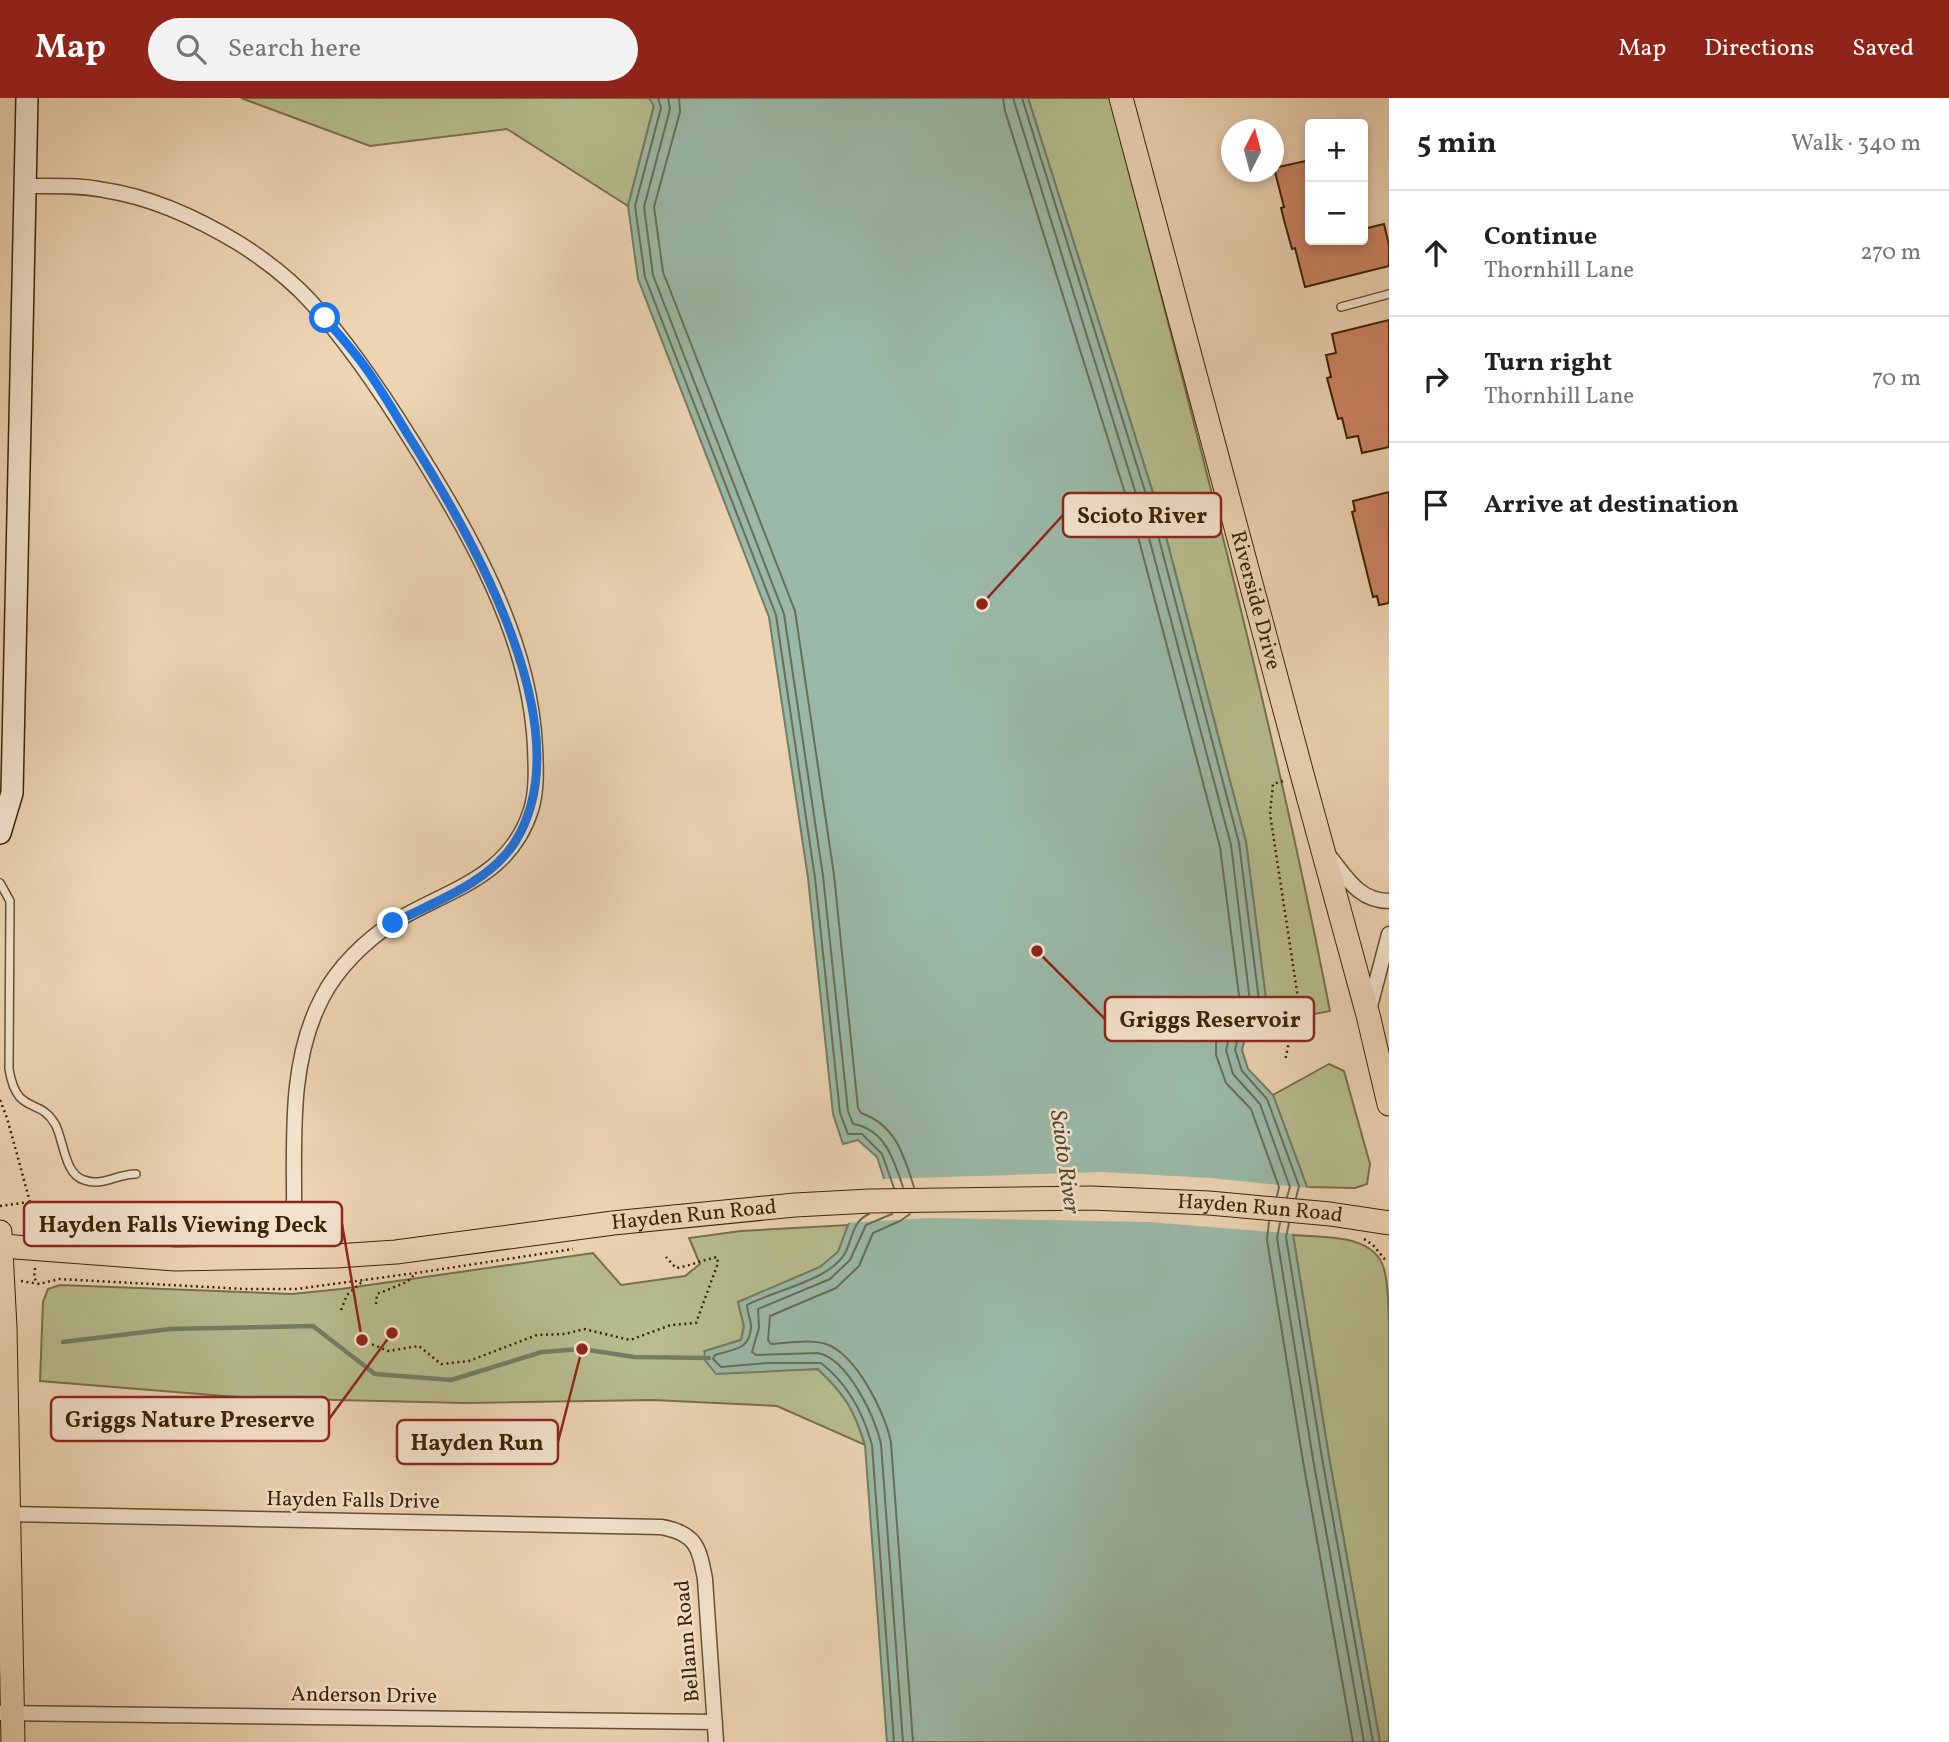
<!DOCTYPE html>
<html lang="en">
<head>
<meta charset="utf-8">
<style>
	body { margin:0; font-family:Vollkorn,serif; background:#f2f2f2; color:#202124 }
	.controls { position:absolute; right:21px; top:21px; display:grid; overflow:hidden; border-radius:7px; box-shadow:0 4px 10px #0003 }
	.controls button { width:63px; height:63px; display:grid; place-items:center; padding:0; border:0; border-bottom:2px solid #e0e0e0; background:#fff; color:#202124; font:35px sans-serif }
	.compass { position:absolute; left:1221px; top:21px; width:63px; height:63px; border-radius:50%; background:#fff; box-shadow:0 4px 10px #0003; rotate:6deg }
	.stop { position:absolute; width:21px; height:21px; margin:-16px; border:5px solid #1a73e8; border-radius:50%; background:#fff }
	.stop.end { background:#1a73e8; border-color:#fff; box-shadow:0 2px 7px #0008 }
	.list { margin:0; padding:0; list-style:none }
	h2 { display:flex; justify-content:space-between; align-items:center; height:91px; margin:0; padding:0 28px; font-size:30px }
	h2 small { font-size:23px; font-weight:400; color:#757577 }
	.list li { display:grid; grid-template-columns:46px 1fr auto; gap:21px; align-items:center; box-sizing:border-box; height:126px; padding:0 28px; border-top:2px solid #e0e0e0 }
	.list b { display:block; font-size:26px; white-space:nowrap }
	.list p { margin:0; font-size:23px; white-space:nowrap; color:#757577 }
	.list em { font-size:23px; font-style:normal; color:#757577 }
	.icon { flex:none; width:38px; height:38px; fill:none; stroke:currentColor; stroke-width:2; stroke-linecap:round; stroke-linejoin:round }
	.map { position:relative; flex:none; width:1389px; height:1644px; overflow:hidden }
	header { display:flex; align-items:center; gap:42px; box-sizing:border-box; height:98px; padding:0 35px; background:#8f2418; color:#fff }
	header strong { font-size:33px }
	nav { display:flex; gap:38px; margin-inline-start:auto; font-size:24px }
	.search { width:490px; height:63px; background:#f2f2f2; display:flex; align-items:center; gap:18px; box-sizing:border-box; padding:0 24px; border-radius:38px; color:#757577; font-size:26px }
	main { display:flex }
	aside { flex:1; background:#fff }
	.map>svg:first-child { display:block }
	.green { fill:#b7bd8e; stroke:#797048; stroke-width:2 }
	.water { fill:#9ab9a8; stroke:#747d65; stroke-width:2 }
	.pier { fill:#edd4b3 }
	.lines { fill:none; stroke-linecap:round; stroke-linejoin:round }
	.shore { stroke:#6a6e54; stroke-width:2 }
	.stream { stroke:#747d65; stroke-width:4.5 }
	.building { fill:#cc8464; stroke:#3b2401; stroke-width:2 }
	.lane-casing { stroke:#68502e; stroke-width:10 }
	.street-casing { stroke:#68502e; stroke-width:17 }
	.secondary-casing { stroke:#3b2401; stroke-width:24 }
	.primary-casing { stroke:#3b2401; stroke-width:25 }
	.path { stroke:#3b2401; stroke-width:2.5; stroke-dasharray:2 3.5; stroke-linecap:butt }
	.lane { stroke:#f3e3ce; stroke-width:7 }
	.street { stroke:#f3e3ce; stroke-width:14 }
	.secondary { stroke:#f3e3ce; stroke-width:21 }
	.primary { stroke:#edd4b3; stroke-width:23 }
	.route { stroke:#1a73e8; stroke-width:9 }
	.labels { text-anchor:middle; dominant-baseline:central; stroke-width:5; stroke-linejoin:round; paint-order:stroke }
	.street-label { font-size:21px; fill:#3b2401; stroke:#f3e3ce }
	.water-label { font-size:23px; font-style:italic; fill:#53492b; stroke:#f3e3ce }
	.leader { fill:none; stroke:#8f2418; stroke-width:2.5 }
	.callout-dot { fill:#8f2418; stroke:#f3e3ce; stroke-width:2.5 }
	.callout { fill:#f3e3ce; stroke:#8f2418; stroke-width:2.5 }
	.callout-label { font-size:23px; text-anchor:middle; font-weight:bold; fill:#3b2401 }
</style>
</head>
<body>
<header>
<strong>Map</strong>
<div class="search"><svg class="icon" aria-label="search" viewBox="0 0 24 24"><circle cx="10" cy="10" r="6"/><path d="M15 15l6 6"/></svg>Search here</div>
<nav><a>Map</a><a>Directions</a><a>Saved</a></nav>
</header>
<main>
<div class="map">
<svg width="1389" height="1644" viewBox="0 0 1389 1644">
	<rect width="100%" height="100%" fill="#edd4b3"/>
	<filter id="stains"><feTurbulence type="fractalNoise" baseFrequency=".00286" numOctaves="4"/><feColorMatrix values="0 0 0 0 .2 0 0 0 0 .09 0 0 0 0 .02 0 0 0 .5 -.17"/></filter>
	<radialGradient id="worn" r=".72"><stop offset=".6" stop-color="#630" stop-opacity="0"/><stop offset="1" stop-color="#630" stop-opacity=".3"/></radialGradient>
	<path class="green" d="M 241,0 L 649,0 L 654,7 L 628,108 L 507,31 L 370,48 Z
		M 1028,0 L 1110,0 C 1188,303 1270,605 1330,913 L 1269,925 L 1246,744 L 1161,420 Z
		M 1329,966 L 1344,973 L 1370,1066 L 1367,1086 L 1355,1090 L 1307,1089 L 1273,997 Z
		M 848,1127 L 838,1154 L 820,1169 L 738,1204 L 744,1228 L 741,1242 L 705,1253 L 768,1272 L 818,1271 C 845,1297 854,1311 865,1347 L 777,1308 L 653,1302 L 465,1305 L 249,1300 L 40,1283 L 43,1204 L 48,1191 L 60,1187 L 292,1196 L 341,1191 L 593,1155 L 621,1187 L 685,1178 L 700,1166 L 689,1140 L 741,1133 Z
		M 1293,1137 C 1323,1140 1374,1135 1384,1171 C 1389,1188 1388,1208 1389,1226 L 1389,1644 L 1380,1644 L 1329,1359 Z"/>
	<path class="water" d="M 649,0 L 1028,0 L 1161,420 L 1246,744 L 1269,925 L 1247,933 L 1242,952 L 1248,971 L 1273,997 L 1307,1089 L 1293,1137 L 1329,1359 L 1380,1644 L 887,1644 L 865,1347 C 854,1311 845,1297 818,1271 L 716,1276 L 704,1261 L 705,1253 L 741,1242 L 744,1228 L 738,1204 L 820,1169 L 838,1154 L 848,1127 L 856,1114 L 890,1099 L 877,1059 L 858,1042 L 843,1046 L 833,1016 L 808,780 L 769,519 L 638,181 L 628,108 L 654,8 Z"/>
	<path class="pier" d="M 1101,1074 L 1210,1080 L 1310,1090 L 1297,1136 L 1149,1124 L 930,1120 L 845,1125 L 854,1111 L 886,1097 L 880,1081 Z"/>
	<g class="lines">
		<path class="shore" d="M 658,0 L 661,10 L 635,108 L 645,179 L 776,517 L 815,780 L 840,1015 L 848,1036 L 862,1036 L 882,1056 L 894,1090
			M 668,0 L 670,11 L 644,109 L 653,177 L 784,516 L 823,778 L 848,1013 L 853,1026 C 885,1031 894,1062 903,1089
			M 679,0 L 680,14 L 654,109 L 663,174 L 795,513 L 834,777 L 858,1010 L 861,1015 C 896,1027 904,1058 914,1089
			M 1003,0 L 1005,13 L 1135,427 L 1220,749 L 1240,905 L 1229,914 L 1222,923 L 1216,946 L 1216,957 L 1226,985 L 1251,1011 L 1279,1089 L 1277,1098
			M 1013,0 L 1145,425 L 1231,747 L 1251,912 L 1233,925 L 1226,952 L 1233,976 L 1260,1006 L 1290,1089 L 1287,1099
			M 1022,0 L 1154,422 L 1239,745 L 1261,918 L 1259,921 L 1241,929 L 1235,952 L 1242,973 L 1267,1001 L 1299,1088 L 1296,1100
			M 869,1116 C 851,1124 853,1142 844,1157 C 827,1183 775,1192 747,1207 C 747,1214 751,1221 751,1229 C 750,1252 734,1251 715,1257 L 713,1261 L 721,1269 L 768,1265 L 821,1265 C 848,1286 863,1314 872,1347 L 894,1644
			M 892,1116 L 866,1127 L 850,1162 L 830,1181 L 758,1211 L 759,1230 L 752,1254 L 756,1257 L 818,1255 C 848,1261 875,1319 881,1346 L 903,1644
			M 910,1116 L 900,1123 L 873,1135 L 859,1168 L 836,1190 L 770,1218 L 768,1242 L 771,1246 C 788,1245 810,1241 826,1246 C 856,1256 886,1316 891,1345 L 913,1644
			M 1269,1124 L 1267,1142 L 1303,1363 L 1353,1644
			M 1280,1125 L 1277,1140 L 1313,1361 L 1364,1644
			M 1289,1125 L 1286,1139 L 1322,1360 L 1373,1644"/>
		<path class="stream" d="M 63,1244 L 170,1231 L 313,1228 L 375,1276 L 451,1282 L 542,1254 L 582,1251 L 634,1259 L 709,1260"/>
	</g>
	<path class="building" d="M 1310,62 L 1310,142 L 1363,142 L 1363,131 L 1384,126 L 1389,147 L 1389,168 L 1305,189 L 1295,150 L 1292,151 L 1284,122 L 1281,110 L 1284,109 L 1274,70 Z
		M 1389,222 L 1389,349 L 1362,355 L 1358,338 L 1347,340 L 1342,320 L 1338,321 L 1327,280 L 1331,279 L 1326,257 L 1336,255 L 1332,236 Z
		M 1389,394 L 1389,505 L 1379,507 L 1377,498 L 1373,499 L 1352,414 L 1355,413 L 1353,403 Z"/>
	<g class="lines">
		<g class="lane-casing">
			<path id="lane" d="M 1341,209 L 1389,196
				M 0,785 L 10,803 L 9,971 C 17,1019 39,998 55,1026 C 64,1042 64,1076 84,1082 C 103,1089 116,1076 136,1076"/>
		</g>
		<g class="street-casing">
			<path id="street" d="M 27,88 C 52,88 79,87 104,92 C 151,99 199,121 240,146 C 265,162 291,182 311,204 C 349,246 380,292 410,340 C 468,433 530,537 535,649 C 536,670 537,693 531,712 C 509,781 448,791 394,824 C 366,842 337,870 322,900 C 287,967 295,1048 294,1121
				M 1329,758 C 1347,780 1359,803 1389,803
				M 1369,912 L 1389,836
				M 9,1416 L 661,1429 C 696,1435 699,1449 705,1481 L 716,1644
				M 0,1615 L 715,1624"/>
		</g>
		<g class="secondary-casing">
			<path id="secondary" d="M 0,735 L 12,695 L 27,0"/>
		</g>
		<g class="primary-casing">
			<g id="primary">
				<path id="s1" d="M 1121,0 L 1302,676 L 1368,917 L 1389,1006"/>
				<path d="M 0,1134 L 5,1229 L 13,1644"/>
				<path id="s2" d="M 2,1148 L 175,1161 L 336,1158 L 396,1154 L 613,1125 L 795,1107 L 870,1103 L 1091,1100 L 1209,1105 L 1330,1116 L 1389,1125"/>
			</g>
		</g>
		<path class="path" d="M 1283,683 L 1273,686 L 1270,716 L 1298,900 L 1285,963
			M 0,1002 L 7,1020 L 30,1104 L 38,1113 L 53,1118
			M 0,1108 L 30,1104
			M 38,1132 L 40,1114
			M 1364,1141 L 1373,1147 L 1387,1164
			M 35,1170 L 34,1180 L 39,1186
			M 21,1183 L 39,1186 L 59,1181 L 245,1191 L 296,1191 L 416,1175 L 573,1151
			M 376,1206 L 377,1196 L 407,1184 L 416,1175
			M 341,1212 L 347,1197 L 364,1182
			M 362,1242 L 388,1253 L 419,1248 L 441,1266 L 469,1263 L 537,1237 L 565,1236 L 584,1231 L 630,1242 L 671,1227 L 696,1225 L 718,1165 L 717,1159 C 702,1162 690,1168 676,1170 L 666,1159"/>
		<use href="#lane" class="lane"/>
		<use href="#street" class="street"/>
		<use href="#secondary" class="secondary"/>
		<use href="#primary" class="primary"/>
	</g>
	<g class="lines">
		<path class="route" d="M 325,220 C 338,236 353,252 365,269 C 381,291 394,314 408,337 C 469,433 585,632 515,744 C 489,785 434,804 393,825"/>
	</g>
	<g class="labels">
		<g class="street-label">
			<text stroke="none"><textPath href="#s1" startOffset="520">Riverside Drive</textPath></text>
			<text stroke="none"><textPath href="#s2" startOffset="1262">Hayden Run Road</textPath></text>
			<text stroke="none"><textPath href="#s2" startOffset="695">Hayden Run Road</textPath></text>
			<text transform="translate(353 1403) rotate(1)">Hayden Falls Drive</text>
			<text transform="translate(688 1543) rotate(-95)">Bellann Road</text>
			<text transform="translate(364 1598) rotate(1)">Anderson Drive</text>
		</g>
		<g class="water-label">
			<text transform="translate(1064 1064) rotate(82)">Scioto River</text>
		</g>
	</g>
	<path class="leader" d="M982 506L1063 417M1037 853L1105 921M362 1242L342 1126M392 1235L329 1321M582 1251L558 1344"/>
	<g class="callout-dot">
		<circle cx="982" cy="506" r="7"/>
		<circle cx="1037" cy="853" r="7"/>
		<circle cx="362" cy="1242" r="7"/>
		<circle cx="392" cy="1235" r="7"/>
		<circle cx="582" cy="1251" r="7"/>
	</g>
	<g class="callout">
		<rect x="1063" y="395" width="158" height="44" rx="7"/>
		<rect x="1105" y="899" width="209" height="44" rx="7"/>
		<rect x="24" y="1104" width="318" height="44" rx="7"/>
		<rect x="51" y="1299" width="278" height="44" rx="7"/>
		<rect x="397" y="1322" width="161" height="44" rx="7"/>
	</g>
	<g class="callout-label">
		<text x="1142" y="425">Scioto River</text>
		<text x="1210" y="929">Griggs Reservoir</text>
		<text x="183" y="1134">Hayden Falls Viewing Deck</text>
		<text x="190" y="1329">Griggs Nature Preserve</text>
		<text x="477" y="1352">Hayden Run</text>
	</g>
	<rect width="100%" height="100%" filter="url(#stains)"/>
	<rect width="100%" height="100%" fill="url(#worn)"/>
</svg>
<div class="controls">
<button>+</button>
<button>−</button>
</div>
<svg class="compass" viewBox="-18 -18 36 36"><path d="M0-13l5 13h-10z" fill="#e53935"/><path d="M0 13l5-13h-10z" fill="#757577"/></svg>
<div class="stop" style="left:325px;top:220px"></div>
<div class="stop end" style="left:393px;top:825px"></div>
</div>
<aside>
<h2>5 min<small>Walk · 340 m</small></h2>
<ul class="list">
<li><svg class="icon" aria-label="ahead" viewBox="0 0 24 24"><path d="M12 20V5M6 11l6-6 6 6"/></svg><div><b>Continue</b><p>Thornhill Lane</p></div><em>270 m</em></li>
<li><svg class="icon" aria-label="right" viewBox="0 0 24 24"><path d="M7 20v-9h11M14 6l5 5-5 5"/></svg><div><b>Turn right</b><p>Thornhill Lane</p></div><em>70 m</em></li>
<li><svg class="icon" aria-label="arrive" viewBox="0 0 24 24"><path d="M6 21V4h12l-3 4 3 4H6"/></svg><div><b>Arrive at destination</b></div></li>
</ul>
</aside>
</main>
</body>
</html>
